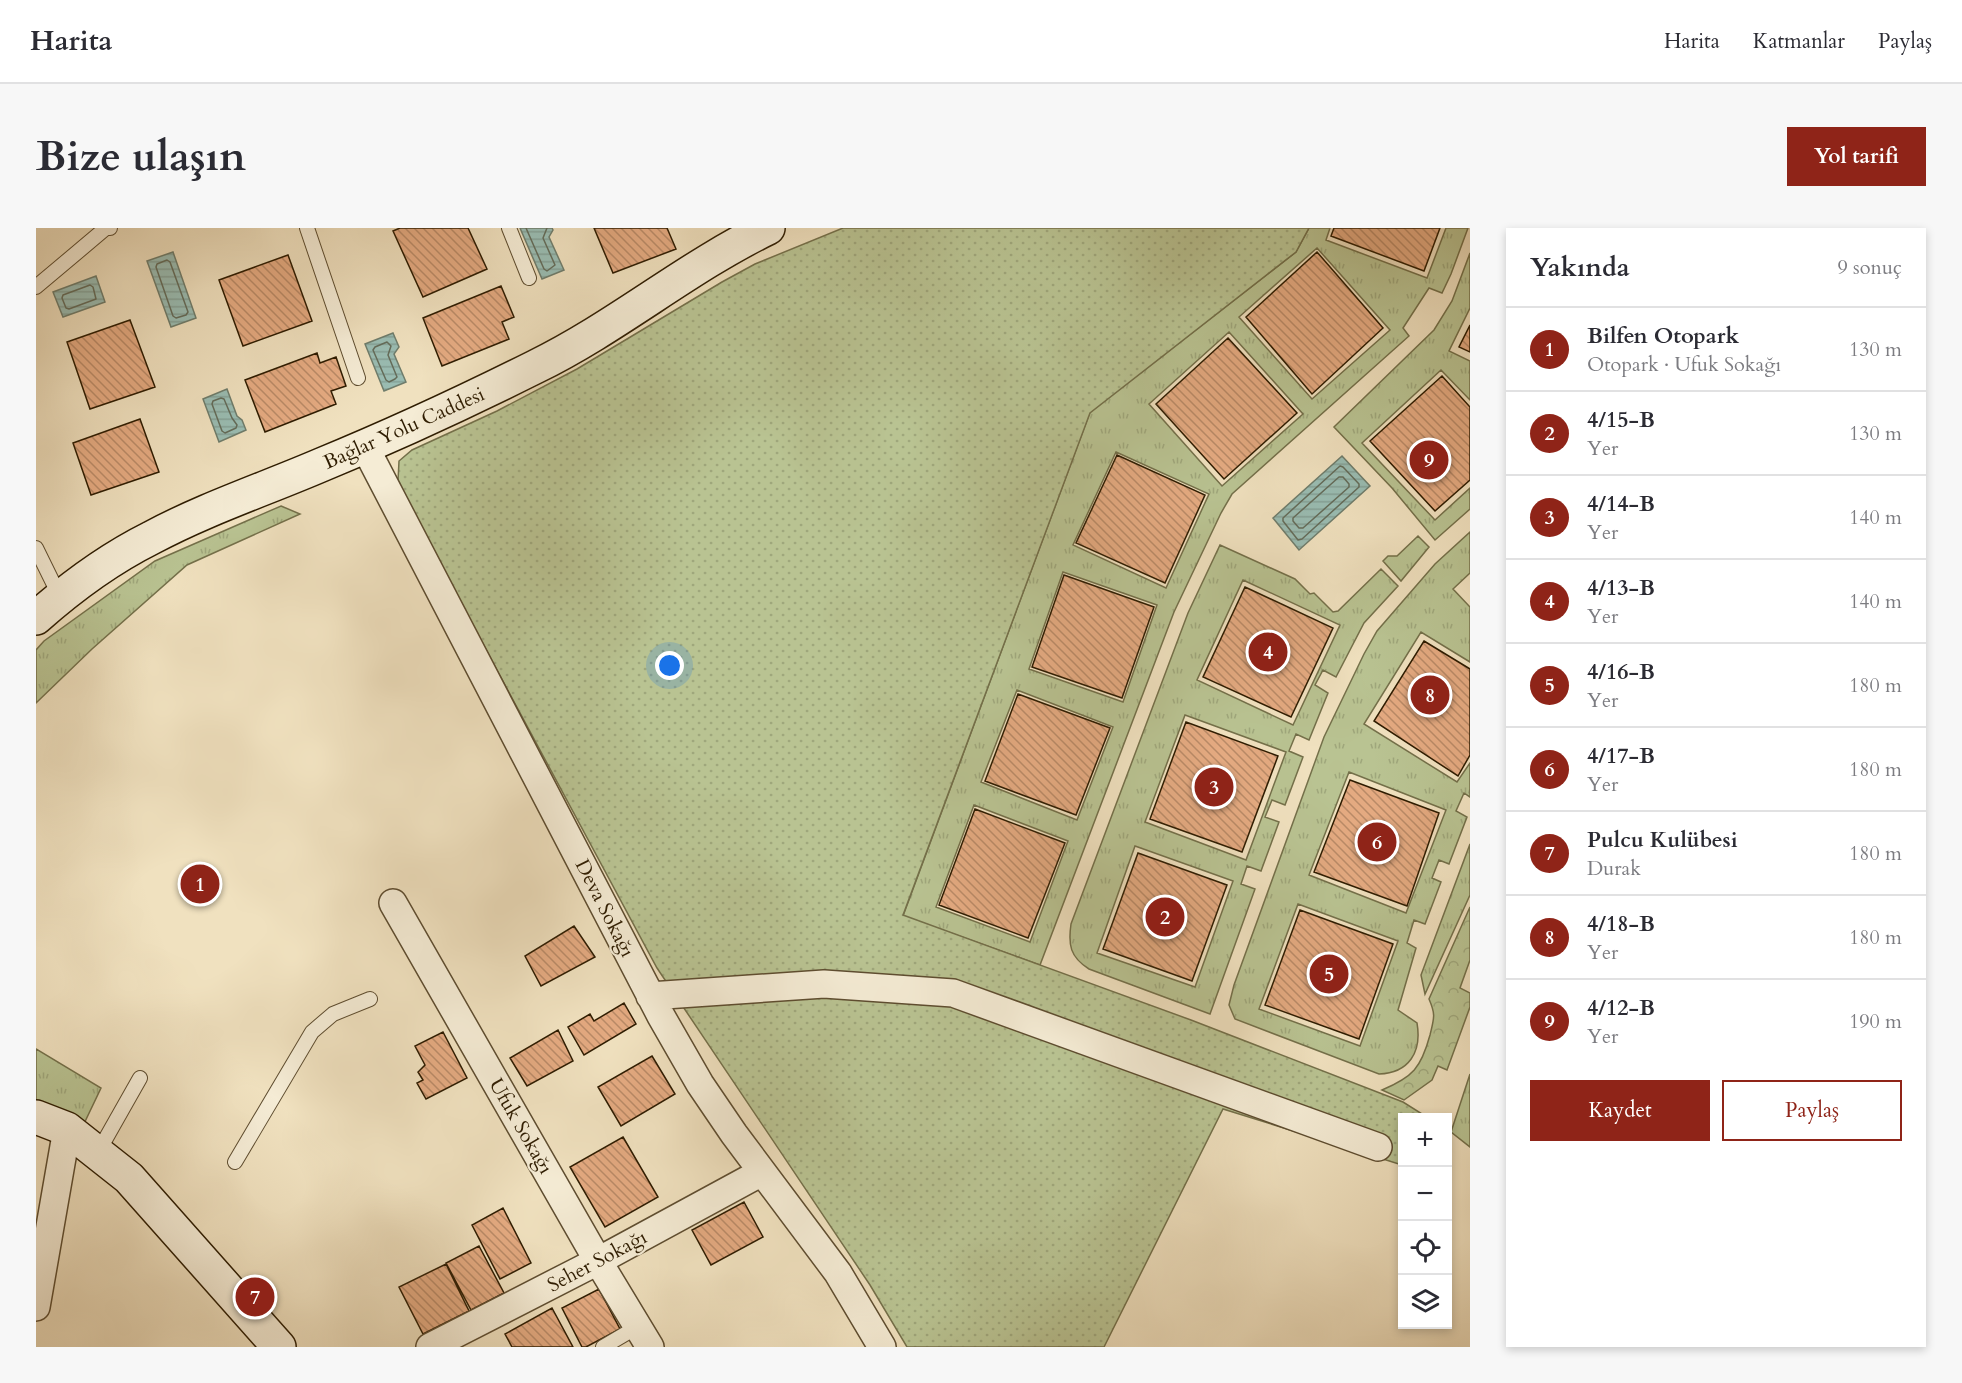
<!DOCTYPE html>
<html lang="tr">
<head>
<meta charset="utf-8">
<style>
	body { margin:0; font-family:Cardo,serif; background:#f7f7f7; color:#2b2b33 }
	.controls { position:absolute; right:18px; bottom:18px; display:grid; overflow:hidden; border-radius:0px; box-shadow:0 3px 9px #0003 }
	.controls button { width:54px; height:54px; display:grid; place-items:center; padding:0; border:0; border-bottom:2px solid #e1e1e2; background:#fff; color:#2b2b33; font:30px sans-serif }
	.you { position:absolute; left:634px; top:438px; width:21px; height:21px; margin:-15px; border:4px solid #fff; border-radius:50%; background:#1a73e8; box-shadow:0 0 0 9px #1a73e833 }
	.badge { display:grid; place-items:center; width:39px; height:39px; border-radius:50%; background:#8f2418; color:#fff; font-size:20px; font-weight:700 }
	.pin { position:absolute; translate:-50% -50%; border:3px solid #fff; box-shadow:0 2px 6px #0006 }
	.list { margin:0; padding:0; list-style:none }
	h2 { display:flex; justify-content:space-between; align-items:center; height:78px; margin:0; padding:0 24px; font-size:26px }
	h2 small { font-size:20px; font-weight:400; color:#7c7c81 }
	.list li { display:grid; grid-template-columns:39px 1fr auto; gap:18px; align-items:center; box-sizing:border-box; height:84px; padding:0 24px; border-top:2px solid #e1e1e2 }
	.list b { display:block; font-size:22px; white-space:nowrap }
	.list p { margin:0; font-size:20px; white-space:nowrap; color:#7c7c81 }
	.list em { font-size:20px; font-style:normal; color:#7c7c81 }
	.actions { display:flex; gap:12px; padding:18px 24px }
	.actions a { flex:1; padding:14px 0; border:2px solid #8f2418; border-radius:0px; text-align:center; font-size:21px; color:#8f2418 }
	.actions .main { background:#8f2418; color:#fff }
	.icon { flex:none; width:33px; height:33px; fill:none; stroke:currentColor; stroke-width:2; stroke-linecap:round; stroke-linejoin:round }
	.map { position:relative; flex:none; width:1434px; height:1119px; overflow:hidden; border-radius:0px }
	header { display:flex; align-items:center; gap:36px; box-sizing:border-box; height:84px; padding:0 30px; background:#fff; border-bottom:2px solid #e1e1e2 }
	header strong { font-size:28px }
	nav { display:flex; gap:33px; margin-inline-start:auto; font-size:21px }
	.intro { display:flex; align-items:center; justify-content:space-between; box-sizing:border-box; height:144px; padding:0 36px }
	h1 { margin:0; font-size:42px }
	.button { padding:15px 27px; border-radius:0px; background:#8f2418; color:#fff; font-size:21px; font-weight:700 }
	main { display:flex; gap:36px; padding:0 36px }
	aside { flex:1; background:#fff; border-radius:0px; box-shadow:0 3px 9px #0003 }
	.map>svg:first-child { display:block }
	.grass { fill:url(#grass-tufts); stroke:#74704a; stroke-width:1.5; fill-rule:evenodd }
	.forest { fill:url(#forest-crowns); stroke:#74704a; stroke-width:1.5 }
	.park { fill:url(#park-dots); stroke:#74704a; stroke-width:1.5 }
	.water { fill:url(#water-rules); stroke:#6f7d6c; stroke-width:1.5 }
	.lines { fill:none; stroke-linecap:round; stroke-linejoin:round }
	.shore { stroke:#646c5a; stroke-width:1.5 }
	.building { fill:url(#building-back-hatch); stroke:#2e1c01; stroke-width:1.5 }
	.lane-casing { stroke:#5e4d30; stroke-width:16 }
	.street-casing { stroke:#5e4d30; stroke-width:30 }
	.secondary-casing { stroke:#2e1c01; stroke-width:36 }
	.lane { stroke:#f5ecd5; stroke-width:14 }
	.street { stroke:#f5ecd5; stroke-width:27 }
	.secondary { stroke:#f5ecd5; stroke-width:33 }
	.labels { text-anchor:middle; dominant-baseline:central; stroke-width:4.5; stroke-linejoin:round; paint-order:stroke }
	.street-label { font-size:20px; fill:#2e1c01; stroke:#f5ecd5 }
</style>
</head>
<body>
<header>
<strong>Harita</strong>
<nav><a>Harita</a><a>Katmanlar</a><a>Paylaş</a></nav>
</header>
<div class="intro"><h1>Bize ulaşın</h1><a class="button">Yol tarifi</a></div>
<main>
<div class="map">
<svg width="1434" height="1119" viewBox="0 0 1434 1119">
	<defs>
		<pattern id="grass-tufts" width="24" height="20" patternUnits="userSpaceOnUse" patternTransform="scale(1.5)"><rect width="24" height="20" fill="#b9c392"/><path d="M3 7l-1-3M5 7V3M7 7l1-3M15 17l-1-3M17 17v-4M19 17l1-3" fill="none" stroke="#9fa77c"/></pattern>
		<pattern id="forest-crowns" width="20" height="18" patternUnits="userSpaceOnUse" patternTransform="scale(1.5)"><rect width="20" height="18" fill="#b9c392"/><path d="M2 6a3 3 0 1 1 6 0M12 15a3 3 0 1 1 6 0" fill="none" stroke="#9fa77c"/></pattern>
		<pattern id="park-dots" width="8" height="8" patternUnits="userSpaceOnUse" patternTransform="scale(1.5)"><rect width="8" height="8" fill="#b9c392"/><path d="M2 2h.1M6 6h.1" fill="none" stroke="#9fa77c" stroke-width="1.8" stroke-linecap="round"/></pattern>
		<pattern id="water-rules" width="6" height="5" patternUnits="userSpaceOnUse" patternTransform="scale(1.5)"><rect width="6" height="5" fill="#9abdb3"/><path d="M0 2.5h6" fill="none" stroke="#85a298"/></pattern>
		<pattern id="building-back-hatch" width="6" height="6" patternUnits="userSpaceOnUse" patternTransform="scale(1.5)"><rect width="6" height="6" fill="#e4aa81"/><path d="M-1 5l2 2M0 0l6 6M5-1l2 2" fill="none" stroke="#b98a67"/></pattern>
	</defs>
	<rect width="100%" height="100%" fill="#f0e1bf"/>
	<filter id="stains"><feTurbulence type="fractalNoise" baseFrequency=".00333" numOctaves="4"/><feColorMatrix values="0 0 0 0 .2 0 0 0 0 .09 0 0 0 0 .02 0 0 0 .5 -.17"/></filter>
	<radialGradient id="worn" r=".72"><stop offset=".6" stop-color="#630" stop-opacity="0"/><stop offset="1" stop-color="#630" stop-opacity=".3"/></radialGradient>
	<path class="grass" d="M 1273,0 L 1294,0 L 1290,12 L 1391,50 L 1410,0 L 1432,0 L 1415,46 L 1406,65 L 1393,60 L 1367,100 L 1373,108 L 1196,266 L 1185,285 L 1138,384 L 1004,737 L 867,688 L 1054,184 L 1260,24 ZM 1281,20 L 1354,102 L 1276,171 L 1203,89 ZM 1193,104 L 1267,186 L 1186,258 L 1113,176 ZM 1080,224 L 1173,266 L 1130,360 L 1037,317 ZM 1027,344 L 1121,377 L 1087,474 L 993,441 ZM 981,462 L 1077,499 L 1041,592 L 945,554 ZM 938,577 L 1032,613 L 994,714 L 900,679 Z
		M 1434,25 L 1434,80 L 1413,123 L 1434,133 L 1434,172 L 1405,142 L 1326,215 L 1399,292 L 1434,260 L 1434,281 L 1399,312 L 1356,260 L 1298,199 L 1398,102 L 1416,73 Z
		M 245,278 L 264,286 L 151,337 L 56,421 L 0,475 L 0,422 L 8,413 L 119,333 Z
		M 1434,304 L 1434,345 L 1417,361 L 1434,379 L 1434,434 L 1385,404 L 1328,496 L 1421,554 L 1434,535 L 1434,569 L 1428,565 L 1420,583 L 1431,589 L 1413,636 L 1403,632 L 1396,650 L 1405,654 L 1389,696 L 1378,692 L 1371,715 L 1380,720 L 1362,782 L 1381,795 C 1386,824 1373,845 1343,846 L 1199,791 L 1193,777 L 1198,757 L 1288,509 L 1328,426 L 1341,403 L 1399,336 ZM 1313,544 L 1410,582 L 1370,685 L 1273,647 ZM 1262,676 L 1362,713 L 1324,818 L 1223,781 Z
		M 1382,308 L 1393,319 L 1365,353 L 1347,333 L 1352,328 L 1361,328 Z
		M 1184,317 L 1259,351 L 1274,366 L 1278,365 L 1297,384 L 1302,383 L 1345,341 L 1362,358 L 1328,395 L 1300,449 L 1287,442 L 1279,457 L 1292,465 L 1273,512 L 1260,506 L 1253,523 L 1267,529 L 1249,577 L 1236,572 L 1229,589 L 1243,594 L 1225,643 L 1211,638 L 1205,656 L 1219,661 L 1174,786 L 1053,741 C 1034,729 1032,717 1035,696 L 1152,385 ZM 1207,352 L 1304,397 L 1257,497 L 1161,452 ZM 1149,487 L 1250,524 L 1210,632 L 1109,594 ZM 1099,618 L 1197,653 L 1159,759 L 1061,725 Z
		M 1434,616 L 1434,667 L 1389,766 L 1385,747 L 1388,739 Z
		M 0,821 L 65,860 L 45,902 L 0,875 Z
		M 1434,846 L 1434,919 L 1415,904 Z"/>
	<path class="forest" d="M 1434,679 L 1434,732 L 1424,760 L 1434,765 L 1434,779 L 1411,842 L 1402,838 L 1396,852 L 1368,872 L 1346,862 C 1377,849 1385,840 1394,807 C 1398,790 1400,787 1393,771 Z"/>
	<path class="park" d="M 807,0 L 1273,0 L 1260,24 L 1054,185 L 867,687 L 1155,792 L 1367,874 L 1391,889 L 1366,890 L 1366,937 L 1187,881 L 1068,1119 L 871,1119 L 834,1057 L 621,740 L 374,280 L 362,253 L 363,233 L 376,222 L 461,183 L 541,141 L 686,54 L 719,36 Z"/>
	<path class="water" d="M 484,0 L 516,0 L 517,2 L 513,9 L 528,42 L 506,51 Z
		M 137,24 L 160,90 L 135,99 L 111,33 Z
		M 60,48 L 69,74 L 27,89 L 17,64 Z
		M 357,105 L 363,119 L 358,126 L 370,154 L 348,163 L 329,116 Z
		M 191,161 L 201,188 L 206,192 L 210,202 L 183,214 L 167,171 Z
		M 1306,228 L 1334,258 L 1263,322 L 1237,290 Z"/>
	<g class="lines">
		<path class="shore" d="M 490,0 L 508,41 L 511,43 L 519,37 L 507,10 L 511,0
			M 131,32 L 134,34 L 152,84 L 150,87 L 140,90 L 137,88 L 120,39 L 121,36 Z
			M 54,57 L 57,59 L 60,71 L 33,81 L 30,80 L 26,70 L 27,67 Z
			M 351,114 L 355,118 L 352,127 L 361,149 L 359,151 L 353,154 L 350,152 L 337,122 L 339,119 Z
			M 185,170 L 188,171 L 196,190 L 201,197 L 200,200 L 189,205 L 186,203 L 176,176 L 177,173 Z
			M 1304,238 L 1307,239 L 1323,256 L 1323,259 L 1266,311 L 1262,312 L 1247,293 L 1247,290 Z
			M 1303,249 L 1307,249 L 1313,256 L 1313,259 L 1267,300 L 1263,300 L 1257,293 L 1257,290 Z"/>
	</g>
	<path class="building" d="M 364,0 L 432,0 L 451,41 L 387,69 L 357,3 Z
		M 558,0 L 631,0 L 640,21 L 577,45 Z
		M 1298,0 L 1404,0 L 1388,43 L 1295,8 Z
		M 1281,24 L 1347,100 L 1276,166 L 1210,89 Z
		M 252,27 L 276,93 L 207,118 L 183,52 Z
		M 465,58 L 478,89 L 466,94 L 473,111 L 406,138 L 387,90 Z
		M 94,92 L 119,159 L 54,181 L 31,114 Z
		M 1434,97 L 1434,124 L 1423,119 Z
		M 1192,110 L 1261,185 L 1188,251 L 1120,176 Z
		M 281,125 L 284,135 L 300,129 L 310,158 L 295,163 L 300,176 L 229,204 L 209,152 Z
		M 1406,148 L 1434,179 L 1434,252 L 1399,283 L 1334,213 Z
		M 104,191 L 123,244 L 55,267 L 37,215 Z
		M 1081,227 L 1169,267 L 1129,355 L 1040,315 Z
		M 1028,347 L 1118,379 L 1086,470 L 996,439 Z
		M 1209,359 L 1297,400 L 1255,489 L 1167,449 Z
		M 1388,413 L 1434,441 L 1434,527 L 1422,548 L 1338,493 Z
		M 982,466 L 1074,500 L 1040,587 L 949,553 Z
		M 1150,494 L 1242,528 L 1206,624 L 1114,591 Z
		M 1314,552 L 1403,585 L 1371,678 L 1278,644 Z
		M 939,581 L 1029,615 L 992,710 L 903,677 Z
		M 1102,625 L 1191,657 L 1156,753 L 1067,721 Z
		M 1264,682 L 1357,716 L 1323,811 L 1229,777 Z
		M 538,698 L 559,729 L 505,758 L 489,728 Z
		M 588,775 L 600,796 L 548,827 L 532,799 L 554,786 L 558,793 Z
		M 522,802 L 537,833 L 491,858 L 474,830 Z
		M 407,804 L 431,850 L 390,871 L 381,855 L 387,852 L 382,844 L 389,837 L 379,818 Z
		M 616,828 L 639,866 L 585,898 L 562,859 Z
		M 587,909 L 622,969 L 569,999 L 534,939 Z
		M 708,974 L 727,1009 L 675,1037 L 656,1002 Z
		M 467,980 L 495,1035 L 464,1051 L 436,997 Z
		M 443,1018 L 468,1065 L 435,1082 L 410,1035 Z
		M 410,1036 L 433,1083 L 387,1106 L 363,1059 Z
		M 563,1061 L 584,1101 L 550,1119 L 546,1119 L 526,1080 Z
		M 516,1080 L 537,1119 L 476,1119 L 469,1106 Z"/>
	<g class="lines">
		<g class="lane-casing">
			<path id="lane" d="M 271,0 L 322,150
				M 473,0 L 493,50
				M 0,59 L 70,0 L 74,0
				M 0,320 L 24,369
				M 61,926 L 104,850
				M 199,934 L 276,804 L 297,786 L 334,771
				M 567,1119 L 601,1099"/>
		</g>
		<g class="street-casing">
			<path id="street" d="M 329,219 L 625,788 L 664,856 L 698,906 L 802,1045 L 846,1119
				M 357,675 L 562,1033 L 614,1119
				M 614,768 L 788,756 L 917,765 L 1342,919
				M 0,1079 L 31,901
				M 394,1119 L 562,1033 L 726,944"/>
		</g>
		<g class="secondary-casing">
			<path id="secondary" d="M 0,390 C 35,359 73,331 115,310 C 169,281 229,261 285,237 C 358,207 429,174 499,139 C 581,99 651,39 732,0
				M 0,889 L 31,901 L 93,950 L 243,1119"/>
		</g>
		<use href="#lane" class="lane"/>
		<use href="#street" class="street"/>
		<use href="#secondary" class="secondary"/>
	</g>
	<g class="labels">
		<g class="street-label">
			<text transform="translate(368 200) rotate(-24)">Bağlar Yolu Caddesi</text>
			<text transform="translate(569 680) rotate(63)">Deva Sokağı</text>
			<text transform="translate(485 898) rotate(60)">Ufuk Sokağı</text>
			<text transform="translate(561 1033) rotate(-28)">Seher Sokağı</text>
		</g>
	</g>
	<rect width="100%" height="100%" filter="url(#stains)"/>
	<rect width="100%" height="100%" fill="url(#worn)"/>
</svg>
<div class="controls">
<button>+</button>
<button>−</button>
<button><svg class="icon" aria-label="locate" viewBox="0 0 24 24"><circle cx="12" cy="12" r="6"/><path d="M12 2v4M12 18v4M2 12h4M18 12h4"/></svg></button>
<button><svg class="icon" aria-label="layers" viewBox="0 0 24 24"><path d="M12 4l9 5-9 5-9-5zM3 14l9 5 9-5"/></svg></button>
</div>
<div class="you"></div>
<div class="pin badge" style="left:164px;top:656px">1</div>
<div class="pin badge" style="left:1129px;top:689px">2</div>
<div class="pin badge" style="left:1178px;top:559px">3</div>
<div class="pin badge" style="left:1232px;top:424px">4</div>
<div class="pin badge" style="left:1293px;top:746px">5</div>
<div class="pin badge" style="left:1341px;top:614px">6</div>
<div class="pin badge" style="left:219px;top:1069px">7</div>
<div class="pin badge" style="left:1394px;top:467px">8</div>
<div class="pin badge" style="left:1393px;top:232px">9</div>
</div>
<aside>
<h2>Yakında<small>9 sonuç</small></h2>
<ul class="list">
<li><span class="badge">1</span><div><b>Bilfen Otopark</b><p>Otopark · Ufuk Sokağı</p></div><em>130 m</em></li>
<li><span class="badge">2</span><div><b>4/15-B</b><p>Yer</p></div><em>130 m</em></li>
<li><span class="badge">3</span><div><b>4/14-B</b><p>Yer</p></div><em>140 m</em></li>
<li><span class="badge">4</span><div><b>4/13-B</b><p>Yer</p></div><em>140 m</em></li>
<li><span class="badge">5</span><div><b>4/16-B</b><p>Yer</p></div><em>180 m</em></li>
<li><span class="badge">6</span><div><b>4/17-B</b><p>Yer</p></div><em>180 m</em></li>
<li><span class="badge">7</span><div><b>Pulcu Kulübesi</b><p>Durak</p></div><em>180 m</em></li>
<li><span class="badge">8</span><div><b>4/18-B</b><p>Yer</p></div><em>180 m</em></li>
<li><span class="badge">9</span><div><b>4/12-B</b><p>Yer</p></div><em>190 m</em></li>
</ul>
<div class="actions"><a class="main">Kaydet</a><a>Paylaş</a></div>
</aside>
</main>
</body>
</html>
